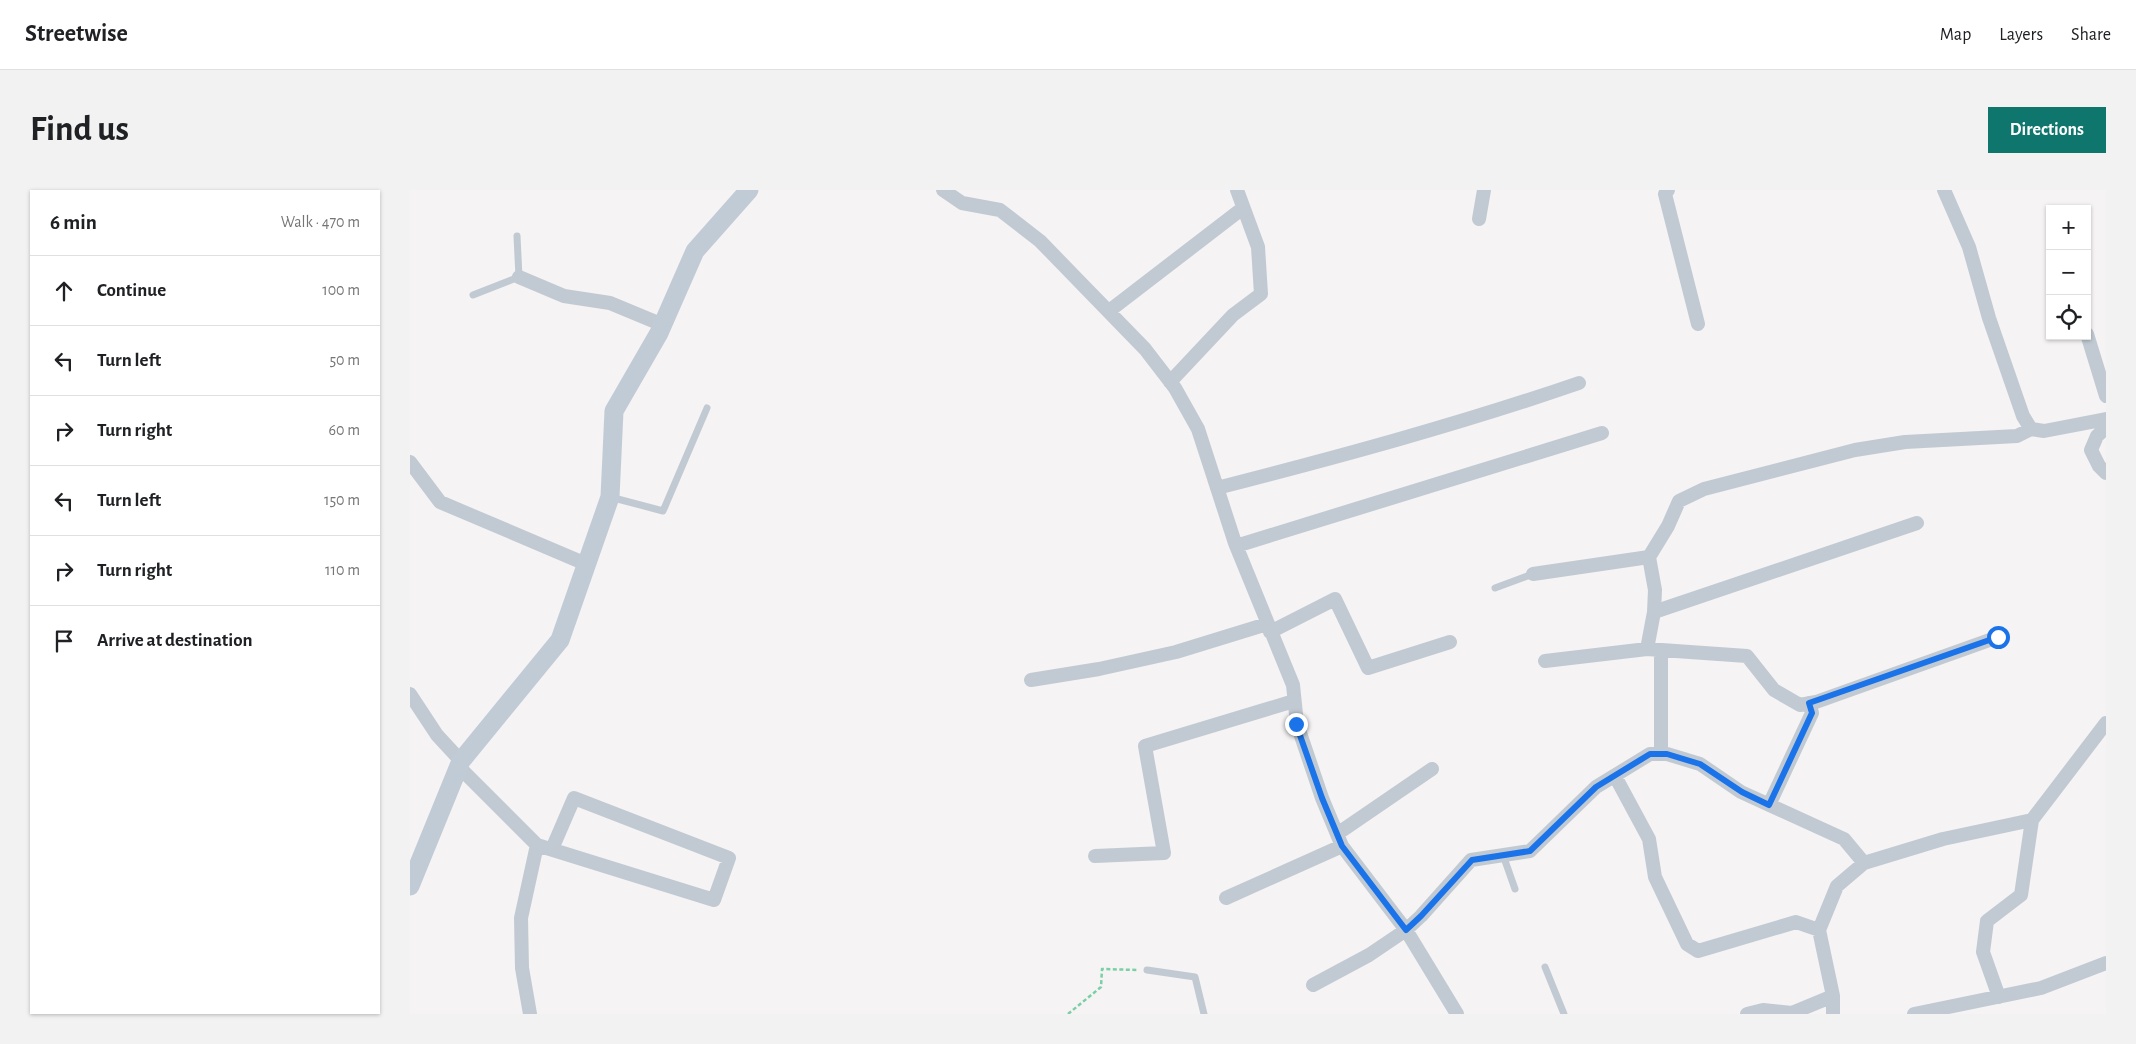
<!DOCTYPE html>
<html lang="en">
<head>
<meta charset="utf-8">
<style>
	body { margin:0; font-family:"Alegreya Sans",sans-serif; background:#f2f2f2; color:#202124 }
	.controls { position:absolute; right:15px; top:15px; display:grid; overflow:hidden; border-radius:0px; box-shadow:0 1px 4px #0004 }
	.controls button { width:45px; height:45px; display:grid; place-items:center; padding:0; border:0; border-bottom:1px solid #e0e0e0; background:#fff; color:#202124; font:25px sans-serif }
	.stop { position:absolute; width:15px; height:15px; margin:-11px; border:4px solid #1a73e8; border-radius:50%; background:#fff }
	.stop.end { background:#1a73e8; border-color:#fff; box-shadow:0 1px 5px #0008 }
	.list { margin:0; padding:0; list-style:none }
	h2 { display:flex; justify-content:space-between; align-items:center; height:65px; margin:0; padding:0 20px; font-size:21px }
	h2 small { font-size:16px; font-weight:400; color:#757577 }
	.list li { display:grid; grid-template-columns:32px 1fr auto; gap:15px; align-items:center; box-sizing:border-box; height:70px; padding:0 20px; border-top:1px solid #e0e0e0 }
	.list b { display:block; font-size:19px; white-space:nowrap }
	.list em { font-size:16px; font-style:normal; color:#757577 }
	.icon { flex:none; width:28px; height:28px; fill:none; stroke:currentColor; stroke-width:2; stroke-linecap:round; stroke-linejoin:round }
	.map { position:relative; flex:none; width:1696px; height:824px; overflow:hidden; border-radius:0px }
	header { display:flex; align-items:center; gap:30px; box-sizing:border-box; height:70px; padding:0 25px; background:#fff; border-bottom:1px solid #e0e0e0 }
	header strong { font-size:24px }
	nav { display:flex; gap:28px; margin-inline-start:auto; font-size:18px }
	.intro { display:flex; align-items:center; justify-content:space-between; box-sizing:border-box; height:120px; padding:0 30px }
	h1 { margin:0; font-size:35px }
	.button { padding:12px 22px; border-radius:0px; background:#0f766e; color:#fff; font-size:18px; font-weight:700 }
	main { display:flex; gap:30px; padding:0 30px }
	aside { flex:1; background:#fff; border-radius:0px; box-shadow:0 1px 4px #0004 }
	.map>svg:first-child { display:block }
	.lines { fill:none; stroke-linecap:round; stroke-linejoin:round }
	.path { stroke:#7ad0a6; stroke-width:2.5; stroke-dasharray:4 2.5; stroke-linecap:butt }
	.lane { stroke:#c1cad2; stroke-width:7 }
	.street { stroke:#c1cad2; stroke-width:14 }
	.secondary { stroke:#c1cbd6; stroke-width:19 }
	.route { stroke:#1a73e8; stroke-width:6 }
</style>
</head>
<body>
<header>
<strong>Streetwise</strong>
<nav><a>Map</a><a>Layers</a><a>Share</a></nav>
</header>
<div class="intro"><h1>Find us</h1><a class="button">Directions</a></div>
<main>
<aside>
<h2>6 min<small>Walk · 470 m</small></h2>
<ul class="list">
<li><svg class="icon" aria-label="ahead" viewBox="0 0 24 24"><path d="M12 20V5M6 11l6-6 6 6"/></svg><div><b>Continue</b></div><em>100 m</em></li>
<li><svg class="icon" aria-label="left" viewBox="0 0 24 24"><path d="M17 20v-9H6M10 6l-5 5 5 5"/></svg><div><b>Turn left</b></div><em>50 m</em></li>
<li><svg class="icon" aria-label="right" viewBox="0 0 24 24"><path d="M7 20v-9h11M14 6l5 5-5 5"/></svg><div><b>Turn right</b></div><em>60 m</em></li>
<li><svg class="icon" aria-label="left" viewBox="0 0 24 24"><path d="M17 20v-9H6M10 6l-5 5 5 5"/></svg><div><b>Turn left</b></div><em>150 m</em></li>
<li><svg class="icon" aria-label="right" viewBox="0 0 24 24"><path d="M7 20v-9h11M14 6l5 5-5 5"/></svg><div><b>Turn right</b></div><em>110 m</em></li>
<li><svg class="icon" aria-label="arrive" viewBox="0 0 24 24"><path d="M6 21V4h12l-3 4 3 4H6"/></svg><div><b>Arrive at destination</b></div></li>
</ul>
</aside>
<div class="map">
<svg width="1696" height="824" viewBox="0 0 1696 824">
	<rect width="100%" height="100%" fill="#f5f3f3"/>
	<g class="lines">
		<path class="path" d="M 658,824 L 691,797 L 692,779 L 728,780"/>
		<path class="lane" d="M 63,105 L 109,87 L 107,46
			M 200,307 L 253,321 L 297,218
			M 1085,398 L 1123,384
			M 1093,665 L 1105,699
			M 1135,777 L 1154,824
			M 737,780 L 785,787 L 794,824"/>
		<path class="street" d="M 533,0 L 552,13 L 590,20 L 630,51 L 735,159 L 765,198 L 788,239 L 825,353 L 883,495 L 887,534 L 912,608 L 932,656 L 996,740 L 1011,726 L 1061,670 L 1120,661 L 1186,597 L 1240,564 L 1257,564 L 1290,574 L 1331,602 L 1434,649 L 1454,673
			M 1258,0 L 1255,4 L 1288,134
			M 1534,0 L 1559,57 L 1579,128 L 1613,226 L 1621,239 L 1634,241 L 1696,229
			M 1069,29 L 1074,0
			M 109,87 L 154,106 L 200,113 L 253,135
			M 699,121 L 833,18
			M 1677,144 L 1696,206
			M 760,192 L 823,125 L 851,104 L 848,57 L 827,0
			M 1696,238 L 1687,246 L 1681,260 L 1689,276 L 1696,283
			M 0,272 L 30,312 L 176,374
			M 807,298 C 928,267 1050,234 1169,193
			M 826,356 L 1192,243
			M 1239,367 L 1258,336 L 1269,311 L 1294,299 L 1445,260 L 1495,252 L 1607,246 L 1621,239
			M 1123,384 L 1239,367 L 1245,400 L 1244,422
			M 860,442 L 925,409 L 958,478 L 1040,452
			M 1237,459 L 1244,422 L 1507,333
			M 1135,471 L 1237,459 L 1337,466 L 1364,500 L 1390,515 L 1406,512 L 1588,447
			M 621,490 L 689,479 L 766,462 L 857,434
			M 0,504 L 27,545 L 51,571
			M 1251,564 L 1251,460
			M 50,578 L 127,655 L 111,728 L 112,778 L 120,824
			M 1205,586 L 1239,649 L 1245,687 L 1277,754 L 1288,761 L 1386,732 L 1409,740 L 1423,806 L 1423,824
			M 1359,615 L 1402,523 L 1399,513
			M 927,644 L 1022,579
			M 127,655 L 304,710 L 319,668 L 164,608 L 142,659
			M 685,666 L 754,663 L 735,556 L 884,511
			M 816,708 L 932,656
			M 1409,740 L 1427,696 L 1454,673 L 1533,649 L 1622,630
			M 903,795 L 959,765 L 996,740 L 1047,824
			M 1589,807 L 1573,762 L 1577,731 L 1611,705 L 1622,630 L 1696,533
			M 1337,824 L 1353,820 L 1382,823 L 1423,806
			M 1504,824 L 1631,798 L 1696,773"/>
		<path class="secondary" d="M 0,696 L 51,571 L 150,450 L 200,307 L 204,221 L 249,143 L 285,61 L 339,0"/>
	</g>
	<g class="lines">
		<path class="route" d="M 886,534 L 912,608 L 932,656 L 996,740 L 1011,726 L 1062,670 L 1120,661 L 1186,597 L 1240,564 L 1257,564 L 1290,574 L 1332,602 L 1359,615 L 1402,523 L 1399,513 L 1588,447"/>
	</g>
</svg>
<div class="controls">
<button>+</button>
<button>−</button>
<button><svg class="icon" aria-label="locate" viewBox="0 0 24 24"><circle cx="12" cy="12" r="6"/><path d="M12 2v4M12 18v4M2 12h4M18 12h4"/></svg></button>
</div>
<div class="stop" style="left:1588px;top:447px"></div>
<div class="stop end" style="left:886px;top:534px"></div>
</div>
</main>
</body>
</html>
